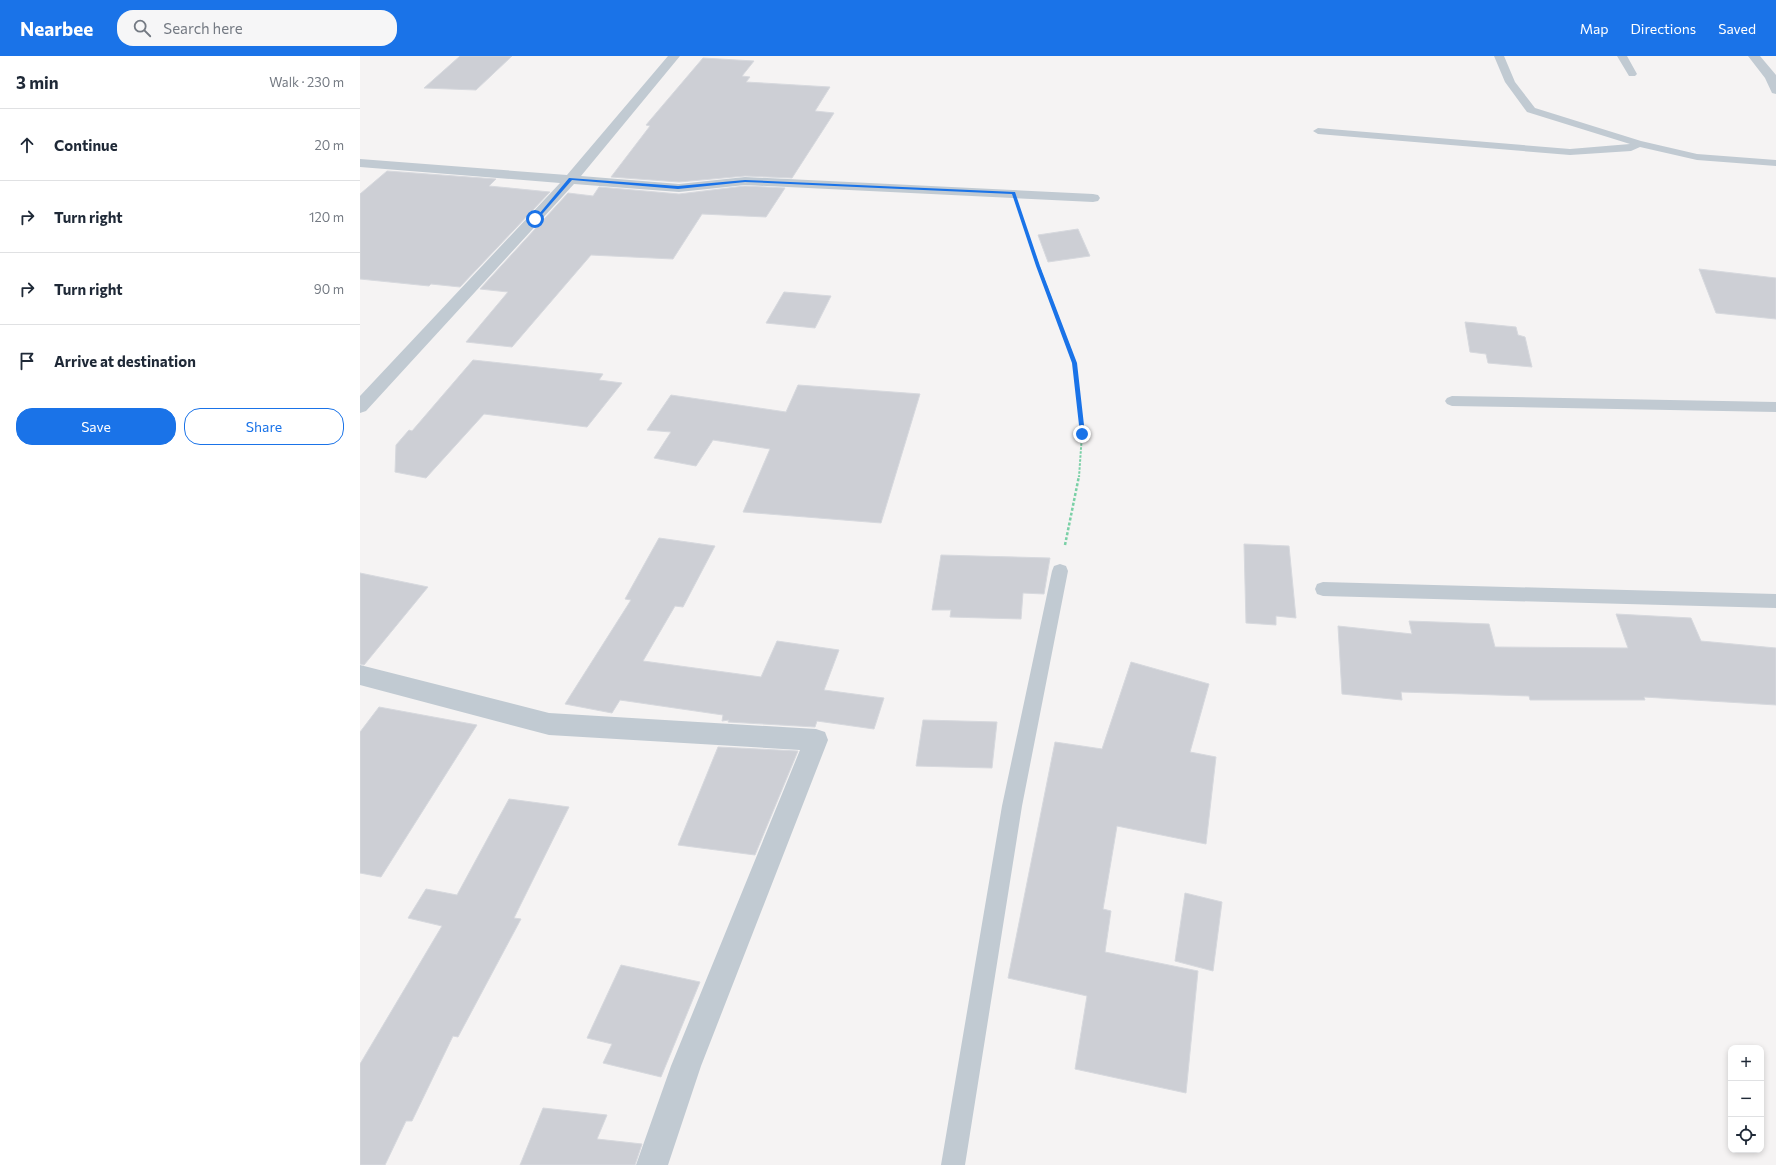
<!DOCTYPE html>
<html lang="en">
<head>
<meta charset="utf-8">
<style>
	body { margin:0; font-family:Commissioner,sans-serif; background:#f6f6f7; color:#1f2937 }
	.controls { position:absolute; right:12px; bottom:12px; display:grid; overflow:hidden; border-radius:8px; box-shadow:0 2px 6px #0003 }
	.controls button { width:36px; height:36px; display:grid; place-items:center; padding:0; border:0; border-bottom:1px solid #e0e1e3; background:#fff; color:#1f2937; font:20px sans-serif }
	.stop { position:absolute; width:12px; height:12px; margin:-9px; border:3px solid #1a73e8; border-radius:50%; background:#fff }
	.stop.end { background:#1a73e8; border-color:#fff; box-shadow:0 1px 4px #0008 }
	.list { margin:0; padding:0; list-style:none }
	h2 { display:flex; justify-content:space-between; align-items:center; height:52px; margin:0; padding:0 16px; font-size:17px }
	h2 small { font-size:13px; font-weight:400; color:#747a83 }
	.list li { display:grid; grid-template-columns:26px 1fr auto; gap:12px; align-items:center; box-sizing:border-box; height:72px; padding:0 16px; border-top:1px solid #e0e1e3 }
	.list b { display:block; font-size:15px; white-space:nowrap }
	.list em { font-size:13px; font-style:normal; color:#747a83 }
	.actions { display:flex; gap:8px; padding:12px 16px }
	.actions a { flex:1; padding:9px 0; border:1px solid #1a73e8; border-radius:16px; text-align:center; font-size:14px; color:#1a73e8 }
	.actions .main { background:#1a73e8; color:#fff }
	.icon { flex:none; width:22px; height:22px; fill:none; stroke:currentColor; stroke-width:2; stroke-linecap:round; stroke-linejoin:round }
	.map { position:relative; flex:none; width:1416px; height:1109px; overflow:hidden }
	header { display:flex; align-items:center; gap:24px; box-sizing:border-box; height:56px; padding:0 20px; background:#1a73e8; color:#fff }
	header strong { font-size:19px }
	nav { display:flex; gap:22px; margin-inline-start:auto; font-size:14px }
	.search { width:280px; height:36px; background:#f6f6f7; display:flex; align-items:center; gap:10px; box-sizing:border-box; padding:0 14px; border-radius:16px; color:#747a83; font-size:15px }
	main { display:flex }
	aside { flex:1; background:#fff }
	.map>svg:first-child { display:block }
	.building { fill:#cdcfd5; stroke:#d7d9de }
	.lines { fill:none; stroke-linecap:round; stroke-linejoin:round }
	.path-far2 { stroke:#7ad0a6; stroke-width:1.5; stroke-dasharray:2 1; stroke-linecap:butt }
	.path-far1 { stroke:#7ad0a6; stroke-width:2; stroke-dasharray:2.5 1.5; stroke-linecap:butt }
	.path { stroke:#7ad0a6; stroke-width:2.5; stroke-dasharray:3 2; stroke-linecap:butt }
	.service { fill:#c1cad2; fill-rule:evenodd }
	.minor { fill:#c1cad2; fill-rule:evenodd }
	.route { fill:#1a73e8 }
</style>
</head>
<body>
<header>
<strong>Nearbee</strong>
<div class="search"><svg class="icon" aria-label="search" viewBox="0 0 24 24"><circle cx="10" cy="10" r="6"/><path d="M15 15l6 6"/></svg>Search here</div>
<nav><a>Map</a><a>Directions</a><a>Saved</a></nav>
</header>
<main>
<aside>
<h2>3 min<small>Walk · 230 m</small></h2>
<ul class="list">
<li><svg class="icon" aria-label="ahead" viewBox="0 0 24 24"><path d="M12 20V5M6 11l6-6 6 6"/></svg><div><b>Continue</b></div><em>20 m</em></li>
<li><svg class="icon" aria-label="right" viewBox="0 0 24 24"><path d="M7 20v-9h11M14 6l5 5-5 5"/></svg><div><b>Turn right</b></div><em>120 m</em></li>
<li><svg class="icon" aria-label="right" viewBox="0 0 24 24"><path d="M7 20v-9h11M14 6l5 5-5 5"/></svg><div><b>Turn right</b></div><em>90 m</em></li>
<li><svg class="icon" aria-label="arrive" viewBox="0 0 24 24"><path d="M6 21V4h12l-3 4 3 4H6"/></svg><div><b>Arrive at destination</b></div></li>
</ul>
<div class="actions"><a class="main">Save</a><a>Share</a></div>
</aside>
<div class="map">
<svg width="1416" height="1109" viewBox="0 0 1416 1109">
	<rect width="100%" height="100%" fill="#f5f3f3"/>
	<path class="building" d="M 100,0 L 152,0 L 116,34 L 64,32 Z
		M 343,2 L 394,5 L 382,20 L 390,21 L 386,26 L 470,31 L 455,55 L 474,57 L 432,122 L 385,120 L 319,126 L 251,121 L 290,70 L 286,69 Z
		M 27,115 L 136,123 L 129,130 L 190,136 L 100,231 L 71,228 L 69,230 L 0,223 L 0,138 Z
		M 385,130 L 425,132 L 406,161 L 342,158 L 313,203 L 231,199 L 152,291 L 106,286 L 148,236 L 120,233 L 208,137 L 233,140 L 239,131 L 319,138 Z
		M 718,173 L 730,200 L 688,206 L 678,179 Z
		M 1339,213 L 1416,222 L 1416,263 L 1356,257 Z
		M 424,236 L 471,240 L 455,272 L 406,267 Z
		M 1105,266 L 1156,271 L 1158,279 L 1165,281 L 1172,311 L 1128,307 L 1126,298 L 1110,296 Z
		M 113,304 L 243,318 L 239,324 L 262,327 L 227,371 L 124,358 L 66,422 L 35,416 L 36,389 L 49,374 L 52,375 Z
		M 438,329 L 560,338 L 521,467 L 383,456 L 410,393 L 353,384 L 336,410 L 294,402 L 311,376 L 287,374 L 311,339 L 426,356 Z
		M 299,482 L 355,490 L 323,551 L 315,550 L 283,605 L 401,621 L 417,585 L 479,594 L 464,634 L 524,642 L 514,673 L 457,665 L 455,671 L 368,666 L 369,664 L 362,665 L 363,659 L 260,644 L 252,657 L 205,648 L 271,544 L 265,543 Z
		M 884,488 L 929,490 L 936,562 L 916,560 L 916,569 L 886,567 Z
		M 581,499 L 690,502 L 684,538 L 663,537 L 661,563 L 590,561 L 591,554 L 572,554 Z
		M 0,517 L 68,531 L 4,609 L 0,608 Z
		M 1256,558 L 1331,562 L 1341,585 L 1416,592 L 1416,649 L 1284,641 L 1285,644 L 1170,644 L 1169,640 L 1041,636 L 1042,644 L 982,638 L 978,570 L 1052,578 L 1049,565 L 1129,568 L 1135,591 L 1268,592 Z
		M 771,606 L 849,628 L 830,696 L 856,701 L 846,788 L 757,770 L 743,853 L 751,855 L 745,896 L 838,915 L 826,1037 L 715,1013 L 727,940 L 648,922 L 695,686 L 742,693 Z
		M 19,651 L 117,669 L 21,821 L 0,817 L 0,676 Z
		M 563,664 L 637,666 L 632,712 L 556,710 Z
		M 358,691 L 438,695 L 395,799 L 318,789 Z
		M 149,743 L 209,751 L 154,862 L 161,863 L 98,981 L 93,980 L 52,1065 L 46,1065 L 25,1109 L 0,1109 L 0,1008 L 82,870 L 48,862 L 66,833 L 97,839 Z
		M 825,837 L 862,846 L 853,915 L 815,905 Z
		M 261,909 L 340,926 L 301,1021 L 243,1007 L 252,988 L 227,982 Z
		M 183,1052 L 247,1059 L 237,1083 L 282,1088 L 275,1109 L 160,1109 Z"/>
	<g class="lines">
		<path class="path-far2" d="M 662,163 L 670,185"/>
		<path class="path-far1" d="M 669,184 L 715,307 L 722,378 L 719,421"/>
		<path class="path" d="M 705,489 L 719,420"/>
		<path class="service" d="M 1134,0 L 1144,0 L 1155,26 L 1175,52 L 1281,85 L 1337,98 L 1416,104 L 1416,110 L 1337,104 L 1280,91 L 1271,95 L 1210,99 L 958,78 L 953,75 L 958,72 L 1210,93 L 1270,88 L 1167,56 L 1145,26 Z
			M 1257,0 L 1267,0 L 1277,18 L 1275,20 L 1269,20 Z
			M 1092,340 L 1416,346 L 1416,356 L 1092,350 L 1087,348 L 1085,345 L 1087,342 Z
			M 700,508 L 706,510 L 708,515 L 662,750 L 605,1109 L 581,1109 L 642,750 L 692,515 L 694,510 Z
			M 963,526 L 1416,538 L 1416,552 L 963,540 L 957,538 L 955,533 L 957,528 Z"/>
		<path class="minor" d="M 308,0 L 320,0 L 221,120 L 319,128 L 385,121 L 733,138 L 738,139 L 740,142 L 738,145 L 733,146 L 385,129 L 319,136 L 214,128 L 6,355 L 0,357 L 0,340 L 200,127 L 0,111 L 0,103 L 207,119 Z
			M 1388,0 L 1400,0 L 1416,19 L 1416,38 L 1412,37 L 1405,22 Z
			M 0,609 L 189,657 L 456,673 L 465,676 L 468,684 L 341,1010 L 308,1109 L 276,1109 L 311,1010 L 440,694 L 189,679 L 0,629 Z"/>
	</g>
	<path class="route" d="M 209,122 L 318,130 L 385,124 L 655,136 L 680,210 L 717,307 L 725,378 L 722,380 L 720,378 L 712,307 L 676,210 L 652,138 L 385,126 L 318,133 L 212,124 L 177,164 L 174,164 Z"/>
</svg>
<div class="controls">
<button>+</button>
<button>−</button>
<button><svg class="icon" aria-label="locate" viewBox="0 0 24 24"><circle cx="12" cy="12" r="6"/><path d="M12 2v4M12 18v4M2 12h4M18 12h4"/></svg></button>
</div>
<div class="stop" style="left:175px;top:163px"></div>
<div class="stop end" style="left:722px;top:378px"></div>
</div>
</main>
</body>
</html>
